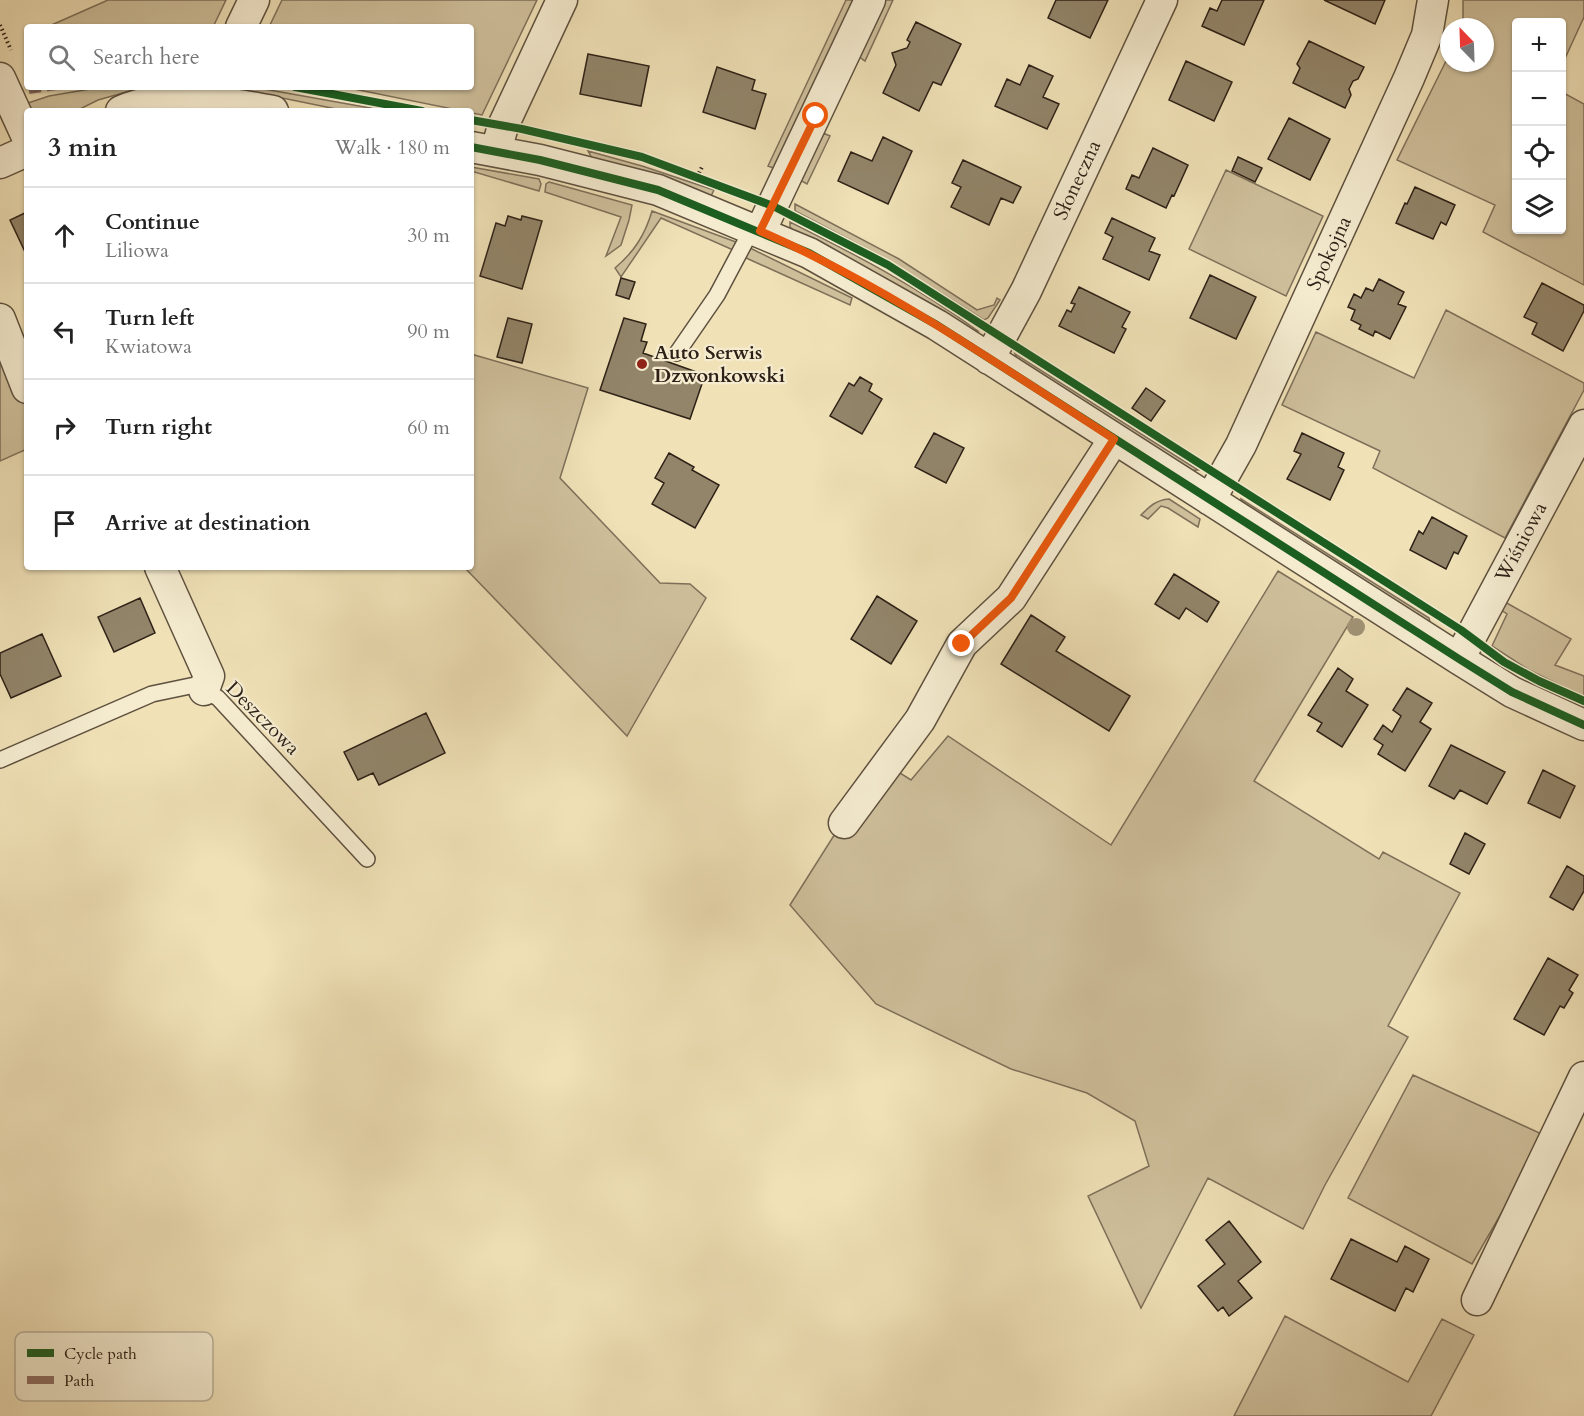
<!DOCTYPE html>
<html lang="en">
<head>
<meta charset="utf-8">
<style>
	body { margin:0; font-family:Cardo,serif; background:#f6f6f6; color:#222 }
	.controls { position:absolute; right:18px; top:18px; display:grid; overflow:hidden; border-radius:6px; box-shadow:0 2px 4px #0004 }
	.controls button { width:54px; height:54px; display:grid; place-items:center; padding:0; border:0; border-bottom:2px solid #e0e0e0; background:#fff; color:#222; font:30px sans-serif }
	.compass { position:absolute; left:1440px; top:18px; width:54px; height:54px; border-radius:50%; background:#fff; box-shadow:0 2px 4px #0004; rotate:337deg }
	.stop { position:absolute; width:18px; height:18px; margin:-14px; border:4px solid #ea580c; border-radius:50%; background:#fff }
	.stop.end { background:#ea580c; border-color:#fff; box-shadow:0 2px 6px #0008 }
	.list { margin:0; padding:0; list-style:none }
	h2 { display:flex; justify-content:space-between; align-items:center; height:78px; margin:0; padding:0 24px; font-size:26px }
	h2 small { font-size:20px; font-weight:400; color:#767676 }
	.list li { display:grid; grid-template-columns:39px 1fr auto; gap:18px; align-items:center; box-sizing:border-box; height:96px; padding:0 24px; border-top:2px solid #e0e0e0 }
	.list b { display:block; font-size:22px; white-space:nowrap }
	.list p { margin:0; font-size:20px; white-space:nowrap; color:#767676 }
	.list em { font-size:20px; font-style:normal; color:#767676 }
	.icon { flex:none; width:33px; height:33px; fill:none; stroke:currentColor; stroke-width:2; stroke-linecap:round; stroke-linejoin:round }
	.map { position:relative; flex:none; width:1584px; height:1416px; overflow:hidden }
	.search { position:absolute; background:#fff; box-shadow:0 2px 4px #0004; left:24px; top:24px; width:450px; height:66px; display:flex; align-items:center; gap:15px; box-sizing:border-box; padding:0 21px; border-radius:6px; color:#767676; font-size:22px }
	.panel { position:absolute; background:#fff; box-shadow:0 2px 4px #0004; left:24px; top:108px; width:450px; height:462px; border-radius:6px }
	.map>svg:first-child { display:block }
	.green { fill:#cfc09c; stroke:#7e705a; stroke-width:1.5 }
	.building { fill:#92856a; stroke:#2d2117; stroke-width:1.5 }
	.lines { fill:none; stroke-linecap:round; stroke-linejoin:round }
	.service-casing { stroke:#5e513f; stroke-width:18 }
	.minor-casing { stroke:#5e513f; stroke-width:33 }
	.path { stroke:#2d2117; stroke-width:4; stroke-dasharray:1.5 3; stroke-linecap:butt }
	.service { stroke:#f5ecd0; stroke-width:15 }
	.minor { stroke:#f5ecd0; stroke-width:30 }
	.quiet { stroke:#8d6e63; stroke-width:6; stroke-dasharray:12 6; stroke-linecap:butt }
	.cycleway-casing { stroke:#f5ecd0; stroke-width:11 }
	.cycleway { stroke:#1b5e20; stroke-width:8 }
	.tree { fill:#a09275 }
	.route { stroke:#ea580c; stroke-width:8 }
	.poi-dot { fill:#8f2418; stroke:#f5ecd0; stroke-width:2 }
	.labels { text-anchor:middle; dominant-baseline:central; stroke-width:4.5; stroke-linejoin:round; paint-order:stroke }
	.street-label { font-size:20px; fill:#2d2117; stroke:#f5ecd0 }
	.poi-label { font-size:20px; font-weight:bold; fill:#2d2117; stroke:#f5ecd0; text-anchor:start }
	.key { fill:#f5ecd0; stroke:#b9af98; stroke-width:1.5 }
	.key-label { font-size:16px; fill:#2d2117 }
</style>
</head>
<body>
<div class="map">
<svg width="1584" height="1416" viewBox="0 0 1584 1416">
	<rect width="100%" height="100%" fill="#f0e1b7"/>
	<filter id="stains"><feTurbulence type="fractalNoise" baseFrequency=".00333" numOctaves="4"/><feColorMatrix values="0 0 0 0 .2 0 0 0 0 .09 0 0 0 0 .02 0 0 0 .5 -.17"/></filter>
	<radialGradient id="worn" r=".72"><stop offset=".6" stop-color="#630" stop-opacity="0"/><stop offset="1" stop-color="#630" stop-opacity=".3"/></radialGradient>
	<path class="green" d="M 108,0 L 226,0 L 213,27 L 47,27 Z
		M 282,0 L 537,0 L 482,115 L 344,87 L 471,87 L 471,27 L 269,27 Z
		M 846,0 L 858,0 L 776,169 L 768,166 Z
		M 879,0 L 893,0 L 865,61 L 854,53 Z
		M 1463,0 L 1584,0 L 1584,17 L 1562,65 L 1562,22 L 1516,22 L 1516,230 L 1562,230 L 1562,92 L 1584,104 L 1584,285 L 1483,232 L 1495,205 L 1397,160 L 1449,55 L 1449,63 L 1485,63 L 1485,27 L 1463,27 Z
		M 102,87 L 144,87 L 98,100 L 76,111 L 34,111 L 25,104 L 49,96 Z
		M 245,87 L 253,87 L 387,111 L 346,111 L 248,91 Z
		M 823,133 L 830,136 L 807,184 L 796,178 Z
		M 588,151 L 642,166 L 714,190 L 711,196 L 592,158 Z
		M 471,167 L 539,179 L 541,184 L 539,191 L 471,171 Z
		M 1226,170 L 1323,216 L 1286,296 L 1189,249 Z
		M 549,182 L 632,205 L 629,220 L 621,245 L 606,256 L 621,217 L 545,192 L 546,184 Z
		M 795,204 L 899,259 L 977,310 L 994,305 L 997,298 L 1000,300 L 988,318 L 984,320 L 888,260 L 795,211 Z
		M 652,211 L 736,242 L 733,250 L 661,218 L 621,277 L 615,268 C 634,252 645,235 652,211 Z
		M 790,222 C 855,254 919,288 978,331 L 968,332 L 794,231 L 790,227 Z
		M 748,247 L 852,298 L 850,305 L 744,257 Z
		M 1446,310 L 1584,383 L 1584,390 L 1505,538 L 1373,468 L 1380,451 L 1282,405 L 1316,332 L 1414,378 Z
		M 0,348 L 27,406 L 27,449 L 0,461 Z
		M 471,354 L 588,388 L 560,478 L 660,583 L 690,584 L 706,598 L 627,736 L 464,567 L 471,567 Z
		M 1015,354 L 1198,470 L 1186,471 L 1017,359 Z
		M 1169,499 L 1200,519 L 1198,527 L 1168,508 L 1161,506 L 1148,519 L 1141,515 C 1150,506 1156,500 1169,499 Z
		M 1241,499 L 1429,618 L 1430,622 L 1428,625 L 1242,506 Z
		M 1278,571 L 1353,617 L 1254,781 L 1379,859 L 1383,852 L 1460,893 L 1388,1026 L 1408,1037 L 1325,1185 L 1303,1229 L 1208,1178 L 1141,1308 L 1088,1196 L 1149,1166 L 1135,1121 L 1087,1093 L 1011,1069 L 876,1004 L 790,905 L 881,761 L 911,780 L 948,736 L 1111,845 Z
		M 1505,602 L 1571,639 L 1555,665 L 1584,676 L 1584,697 L 1529,670 L 1492,646 L 1507,614 L 1501,610 Z
		M 1413,1075 L 1546,1136 L 1472,1264 L 1348,1198 Z
		M 1285,1316 L 1408,1382 L 1442,1319 L 1474,1335 L 1431,1416 L 1234,1416 Z"/>
	<path class="building" d="M 1056,0 L 1108,0 L 1090,38 L 1048,18 Z
		M 1222,0 L 1264,0 L 1244,45 L 1202,26 L 1210,8 L 1217,11 Z
		M 1324,0 L 1385,0 L 1375,24 Z
		M 916,22 L 961,44 L 941,85 L 933,82 L 919,111 L 883,93 L 896,65 L 892,53 L 907,48 L 910,42 L 907,40 Z
		M 1309,41 L 1364,67 L 1358,79 L 1353,81 L 1349,89 L 1351,95 L 1345,108 L 1293,83 L 1300,68 L 1297,64 Z
		M 588,54 L 649,66 L 641,106 L 580,94 Z
		M 1186,61 L 1232,82 L 1214,121 L 1169,100 Z
		M 1029,65 L 1053,76 L 1043,97 L 1059,104 L 1047,129 L 995,106 L 1007,79 L 1020,85 Z
		M 717,67 L 755,80 L 752,90 L 766,94 L 755,129 L 703,112 Z
		M 1289,118 L 1330,139 L 1310,180 L 1268,159 Z
		M 883,137 L 912,151 L 888,204 L 838,181 L 851,152 L 872,161 Z
		M 1153,148 L 1188,165 L 1174,196 L 1172,195 L 1166,208 L 1126,189 L 1132,175 L 1139,178 Z
		M 1238,157 L 1262,168 L 1255,182 L 1232,171 Z
		M 963,160 L 1021,187 L 1013,203 L 1001,198 L 989,225 L 951,207 L 961,187 L 952,183 Z
		M 1415,187 L 1455,205 L 1446,225 L 1441,222 L 1433,239 L 1396,223 L 1405,203 L 1407,204 Z
		M 27,212 L 27,256 L 10,220 Z
		M 508,216 L 521,220 L 522,216 L 542,221 L 522,289 L 480,276 L 496,223 L 505,226 Z
		M 1112,218 L 1155,238 L 1149,251 L 1160,255 L 1149,280 L 1103,259 L 1113,237 L 1105,233 Z
		M 1210,275 L 1256,297 L 1236,339 L 1190,318 Z
		M 621,278 L 635,282 L 629,299 L 616,295 Z
		M 1379,279 L 1404,292 L 1398,304 L 1406,307 L 1390,339 L 1375,331 L 1373,336 L 1359,329 L 1361,325 L 1351,320 L 1355,310 L 1348,307 L 1354,294 L 1361,298 L 1366,288 L 1373,291 Z
		M 1542,283 L 1584,305 L 1584,311 L 1563,351 L 1532,334 L 1537,323 L 1524,317 Z
		M 1079,287 L 1130,312 L 1122,327 L 1126,329 L 1114,353 L 1059,326 L 1067,310 L 1071,312 L 1075,304 L 1071,303 Z
		M 508,318 L 532,324 L 522,363 L 497,357 Z
		M 624,318 L 646,324 L 641,341 L 647,342 L 643,353 L 705,375 L 690,419 L 600,390 Z
		M 860,377 L 872,384 L 869,391 L 882,399 L 862,434 L 830,416 L 849,383 L 854,386 Z
		M 1146,388 L 1165,401 L 1151,421 L 1132,408 Z
		M 934,433 L 964,448 L 946,483 L 915,467 Z
		M 1302,433 L 1344,453 L 1338,467 L 1344,470 L 1330,500 L 1287,479 L 1301,454 L 1294,451 Z
		M 669,453 L 694,467 L 692,470 L 719,485 L 695,528 L 652,504 L 664,483 L 655,478 Z
		M 1432,517 L 1467,536 L 1458,554 L 1454,552 L 1446,569 L 1410,550 L 1419,531 L 1423,534 Z
		M 1174,574 L 1219,602 L 1207,622 L 1186,608 L 1179,619 L 1155,604 Z
		M 877,596 L 917,621 L 891,664 L 851,639 Z
		M 140,598 L 155,633 L 114,652 L 98,617 Z
		M 1031,615 L 1065,637 L 1056,651 L 1130,696 L 1109,731 L 1001,664 Z
		M 42,634 L 61,676 L 11,698 L 0,674 L 0,653 Z
		M 1338,668 L 1353,679 L 1346,691 L 1368,705 L 1342,747 L 1317,731 L 1322,723 L 1308,715 Z
		M 1407,688 L 1432,703 L 1420,722 L 1431,729 L 1405,771 L 1378,754 L 1383,745 L 1374,739 L 1383,725 L 1392,732 L 1401,716 L 1393,710 Z
		M 426,713 L 445,753 L 379,785 L 373,773 L 358,780 L 344,752 Z
		M 1451,745 L 1505,772 L 1487,804 L 1460,790 L 1454,799 L 1429,786 Z
		M 1543,770 L 1575,786 L 1560,818 L 1528,803 Z
		M 1465,833 L 1485,844 L 1469,874 L 1450,864 Z
		M 1567,866 L 1584,876 L 1584,891 L 1573,910 L 1550,897 Z
		M 1548,958 L 1578,975 L 1569,990 L 1573,993 L 1564,1008 L 1560,1006 L 1544,1035 L 1514,1019 Z
		M 1229,1221 L 1261,1262 L 1238,1281 L 1252,1298 L 1229,1316 L 1223,1307 L 1218,1311 L 1198,1286 L 1225,1264 L 1206,1240 Z
		M 1351,1239 L 1397,1262 L 1405,1246 L 1429,1259 L 1413,1292 L 1406,1288 L 1395,1311 L 1331,1279 Z"/>
	<g class="lines">
		<g class="service-casing">
			<path id="service" d="M 677,353 L 717,295 L 752,229
				M 0,760 L 152,694 L 195,685 L 218,698 L 367,859"/>
		</g>
		<g class="minor-casing">
			<path id="minor" d="M 241,27 L 254,0
				M 0,78 L 27,137
				M 121,111 C 171,90 222,102 273,111
				M 471,147 L 540,160 L 658,190 L 809,253 L 937,325 L 1459,659 L 1512,692 L 1584,725
				M 496,151 L 503,126 L 562,0
				M 0,163 L 27,151
				M 760,232 L 870,0
				M 0,319 L 27,388
				M 989,359 L 1026,291 L 1162,0
				M 1210,500 L 1241,445 L 1409,78 L 1427,35 L 1433,0
				M 160,567 L 209,676 L 204,690
				M 1459,659 L 1584,425
				M 844,823 L 920,720 L 962,644 L 1011,598 L 1114,439
				M 1477,1300 L 1584,1077"/>
		</g>
		<path class="path" d="M 0,25 L 11,50
			M 697,177 L 703,165"/>
		<use href="#service" class="service"/>
		<use href="#minor" class="minor"/>
		<path class="quiet" d="M 29,91 L 56,87"/>
		<g class="cycleway-casing">
			<path id="cycleway" d="M 295,87 L 422,111
				M 471,120 L 522,129 L 642,157 L 773,206 L 888,265 L 1461,630 L 1504,662 L 1539,681 L 1584,701
				M 471,147 L 540,160 L 658,190 L 809,253 L 937,325 L 1459,659 L 1512,692 L 1584,725"/>
		</g>
		<use href="#cycleway" class="cycleway"/>
	</g>
	<circle class="tree" cx="1356" cy="627" r="9"/>
	<g class="lines">
		<path class="route" d="M 816,116 L 760,231 C 886,286 999,365 1114,439 L 1011,598 L 962,644"/>
	</g>
	<circle class="poi-dot" cx="642" cy="364" r="6"/>
	<g class="labels">
		<g class="street-label">
			<text transform="translate(1077 180) rotate(-65)">Słoneczna</text>
			<text transform="translate(1329 253) rotate(-65)">Spokojna</text>
			<text transform="translate(1521 542) rotate(-62)">Wiśniowa</text>
			<text transform="translate(263 718) rotate(45)">Deszczowa</text>
		</g>
		<g class="poi-label">
			<text x="654" y="352">Auto Serwis<tspan x="654" dy="23">Dzwonkowski</tspan></text>
		</g>
	</g>
	<rect x="15" y="1332" width="198" height="69" rx="9" class="key"/>
	<rect x="27" y="1349" width="27" height="8" fill="#1b5e20"/>
	<rect x="27" y="1376" width="27" height="8" fill="#8d6e63"/>
	<g class="key-label">
		<text x="64" y="1359">Cycle path</text>
		<text x="64" y="1386">Path</text>
	</g>
	<rect width="100%" height="100%" filter="url(#stains)"/>
	<rect width="100%" height="100%" fill="url(#worn)"/>
</svg>
<div class="controls">
<button>+</button>
<button>−</button>
<button><svg class="icon" aria-label="locate" viewBox="0 0 24 24"><circle cx="12" cy="12" r="6"/><path d="M12 2v4M12 18v4M2 12h4M18 12h4"/></svg></button>
<button><svg class="icon" aria-label="layers" viewBox="0 0 24 24"><path d="M12 4l9 5-9 5-9-5zM3 14l9 5 9-5"/></svg></button>
</div>
<svg class="compass" viewBox="-18 -18 36 36"><path d="M0-13l5 13h-10z" fill="#e53935"/><path d="M0 13l5-13h-10z" fill="#767676"/></svg>
<div class="stop" style="left:816px;top:116px"></div>
<div class="stop end" style="left:962px;top:644px"></div>
<div class="search"><svg class="icon" aria-label="search" viewBox="0 0 24 24"><circle cx="10" cy="10" r="6"/><path d="M15 15l6 6"/></svg>Search here</div>
<section class="panel">
<h2>3 min<small>Walk · 180 m</small></h2>
<ul class="list">
<li><svg class="icon" aria-label="ahead" viewBox="0 0 24 24"><path d="M12 20V5M6 11l6-6 6 6"/></svg><div><b>Continue</b><p>Liliowa</p></div><em>30 m</em></li>
<li><svg class="icon" aria-label="left" viewBox="0 0 24 24"><path d="M17 20v-9H6M10 6l-5 5 5 5"/></svg><div><b>Turn left</b><p>Kwiatowa</p></div><em>90 m</em></li>
<li><svg class="icon" aria-label="right" viewBox="0 0 24 24"><path d="M7 20v-9h11M14 6l5 5-5 5"/></svg><div><b>Turn right</b></div><em>60 m</em></li>
<li><svg class="icon" aria-label="arrive" viewBox="0 0 24 24"><path d="M6 21V4h12l-3 4 3 4H6"/></svg><div><b>Arrive at destination</b></div></li>
</ul>
</section>
</div>
</body>
</html>
